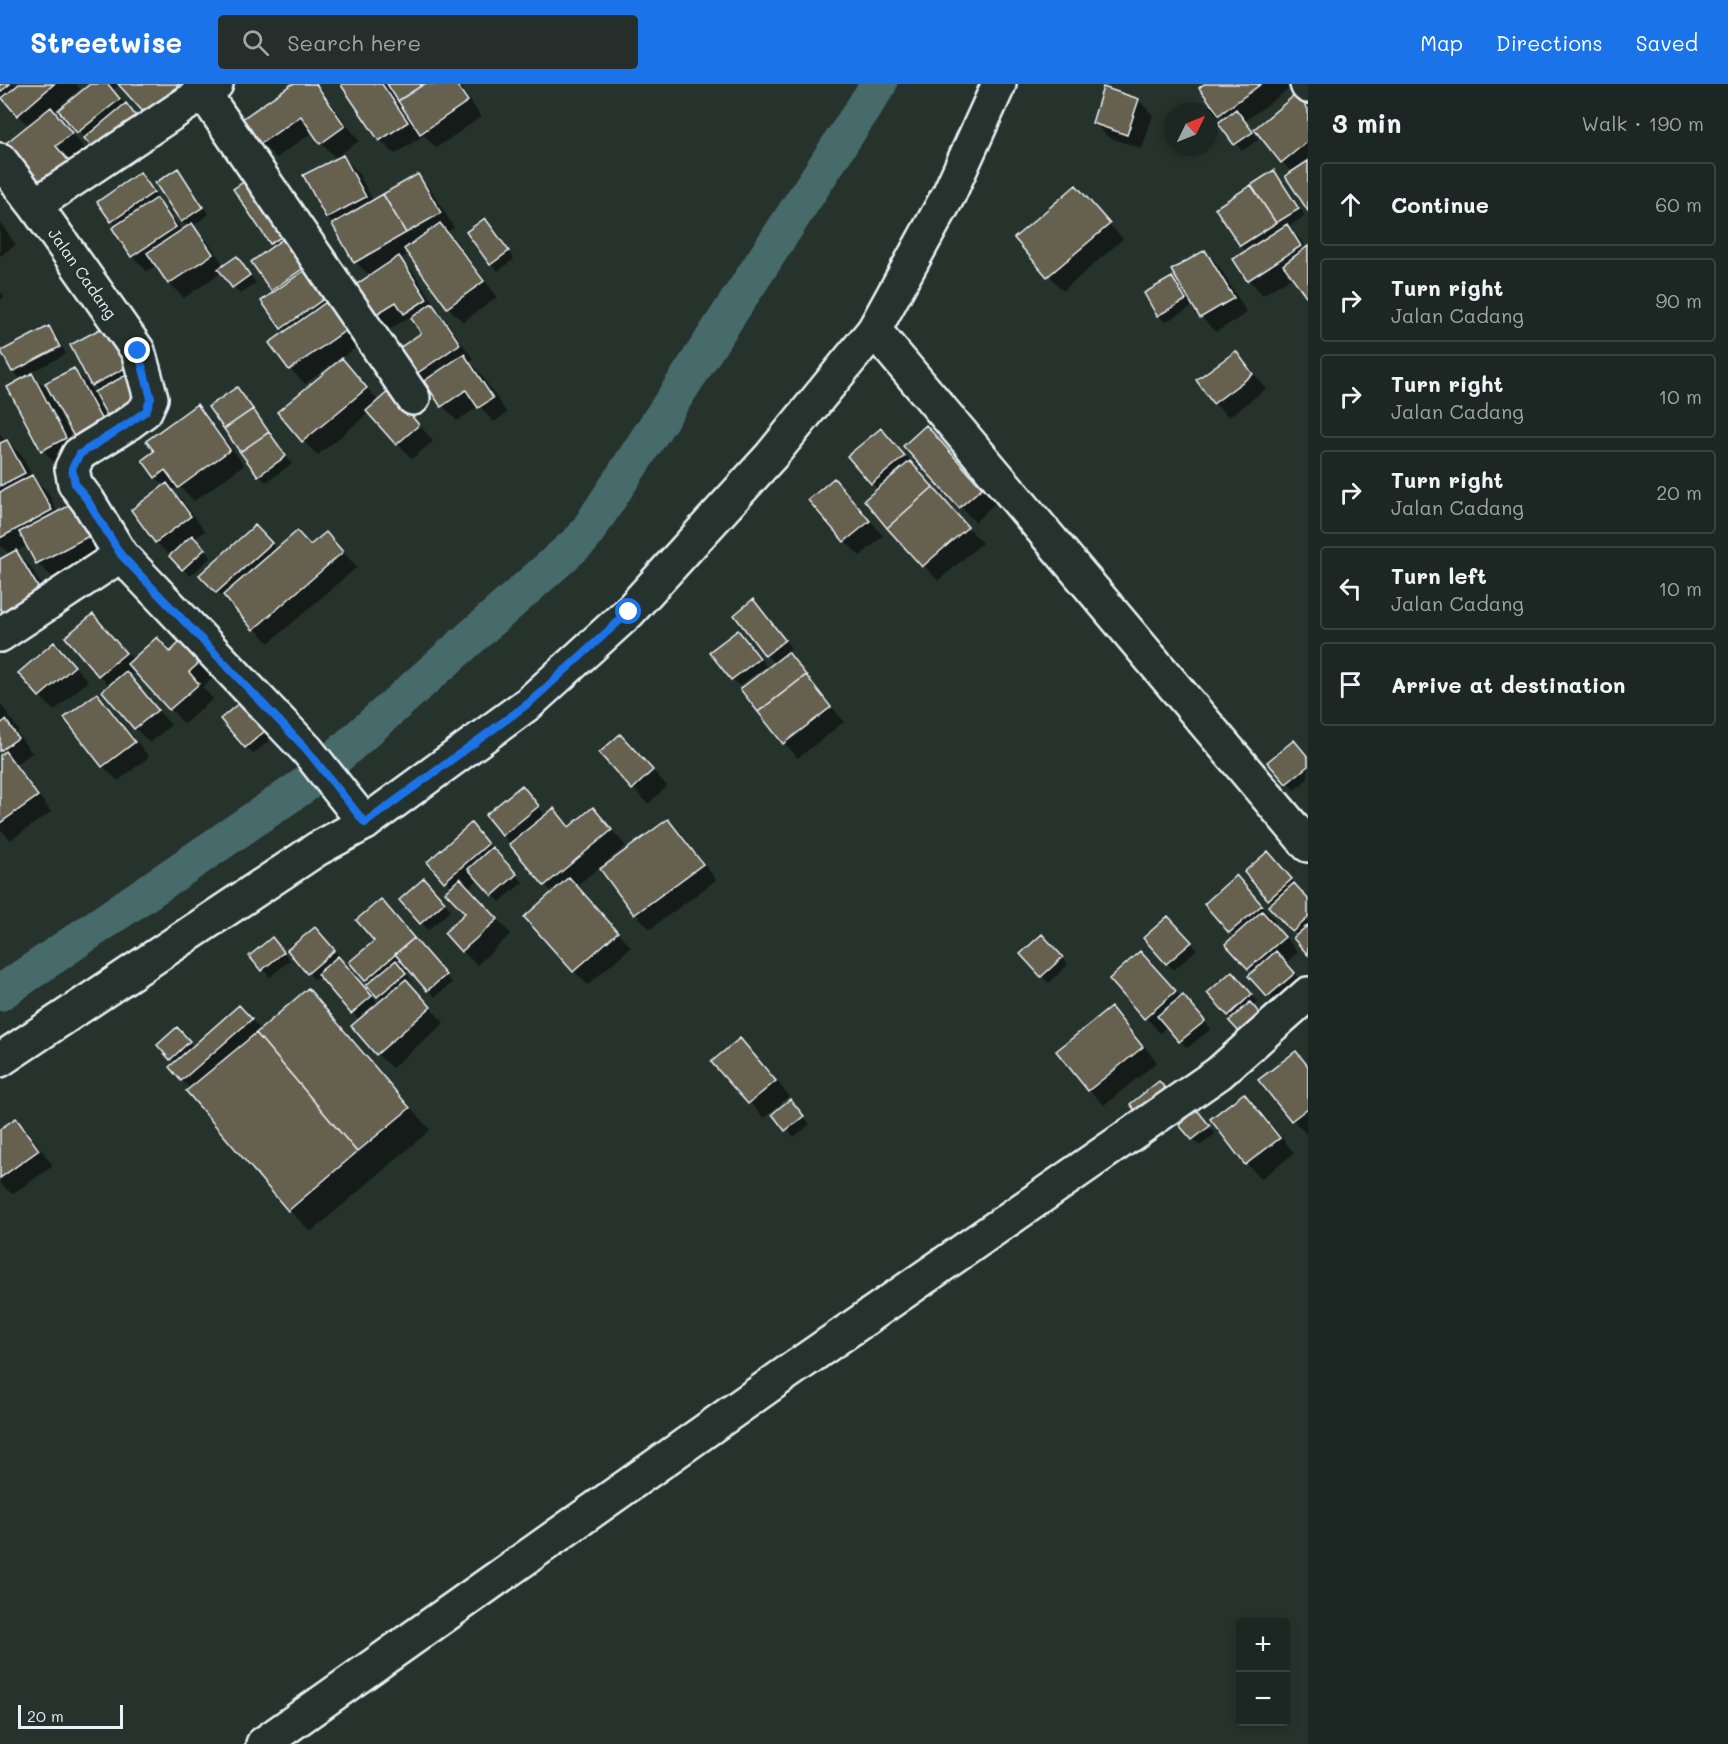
<!DOCTYPE html>
<html lang="en">
<head>
<meta charset="utf-8">
<style>
	body { margin:0; font-family:Mali,sans-serif; background:#252e2a; color:#f1f3f6 }
	.controls { position:absolute; right:18px; bottom:18px; display:grid; overflow:hidden; border-radius:6px; box-shadow:0 3px 9px #0003 }
	.controls button { width:54px; height:54px; display:grid; place-items:center; padding:0; border:0; border-bottom:2px solid #3a4340; background:#1c2622; color:#f1f3f6; font:30px sans-serif }
	.compass { position:absolute; left:1164px; top:18px; width:54px; height:54px; border-radius:50%; background:#1c2622; box-shadow:0 3px 9px #0003; rotate:47deg }
	.scale { position:absolute; left:18px; bottom:15px; width:105px; box-sizing:border-box; padding-left:6px; border:3px solid #e8f1f8; border-top:0; font-size:16px; line-height:21px; white-space:nowrap; color:#e8f1f8; -webkit-text-stroke:4px #26332d; paint-order:stroke }
	.stop { position:absolute; width:18px; height:18px; margin:-14px; border:4px solid #1a73e8; border-radius:50%; background:#fff }
	.stop.end { background:#1a73e8; border-color:#fff; box-shadow:0 2px 6px #0008 }
	.list { margin:0; padding:0; list-style:none }
	h2 { display:flex; justify-content:space-between; align-items:center; height:78px; margin:0; padding:0 24px; font-size:26px }
	h2 small { font-size:20px; font-weight:400; color:#a0a5a5 }
	.list li { display:grid; grid-template-columns:39px 1fr auto; gap:18px; align-items:center; box-sizing:border-box; height:84px; margin:0 12px 12px; padding:0 12px; border:2px solid #3a4340; border-radius:6px }
	.list b { display:block; font-size:22px; white-space:nowrap }
	.list p { margin:0; font-size:20px; white-space:nowrap; color:#a0a5a5 }
	.list em { font-size:20px; font-style:normal; color:#a0a5a5 }
	.icon { flex:none; width:33px; height:33px; fill:none; stroke:currentColor; stroke-width:2; stroke-linecap:round; stroke-linejoin:round }
	.map { position:relative; flex:none; width:1308px; height:1660px; overflow:hidden }
	header { display:flex; align-items:center; gap:36px; box-sizing:border-box; height:84px; padding:0 30px; background:#1a73e8; color:#fff }
	header strong { font-size:28px }
	nav { display:flex; gap:33px; margin-inline-start:auto; font-size:21px }
	.search { width:420px; height:54px; background:#252e2a; display:flex; align-items:center; gap:15px; box-sizing:border-box; padding:0 21px; border-radius:6px; color:#a0a5a5; font-size:22px }
	main { display:flex }
	aside { flex:1; background:#1c2622 }
	.map>svg:first-child { display:block }
	.shadow { fill:#0007 }
	.lines { fill:none; stroke-linecap:round; stroke-linejoin:round }
	.canal { stroke:#466a6b; stroke-width:36 }
	.building { fill:#66614f; stroke:#e8f1f8; stroke-width:1.5 }
	.minor-casing { stroke:#e8f1f8; stroke-width:38 }
	.tertiary-casing { stroke:#e8f1f8; stroke-width:38 }
	.minor { stroke:#26332d; stroke-width:33 }
	.tertiary { stroke:#26332d; stroke-width:33 }
	.route { stroke:#1a73e8; stroke-width:8 }
	.labels { text-anchor:middle; dominant-baseline:central; stroke-width:4.5; stroke-linejoin:round; paint-order:stroke }
	.street-label { font-size:16px; fill:#e8f1f8; stroke:#26332d }
</style>
</head>
<body>
<header>
<strong>Streetwise</strong>
<div class="search"><svg class="icon" aria-label="search" viewBox="0 0 24 24"><circle cx="10" cy="10" r="6"/><path d="M15 15l6 6"/></svg>Search here</div>
<nav><a>Map</a><a>Directions</a><a>Saved</a></nav>
</header>
<main>
<div class="map">
<svg width="1308" height="1660" viewBox="0 0 1308 1660">
	<rect width="100%" height="100%" fill="#26332d"/>
	<filter id="ink" filterUnits="userSpaceOnUse"><feTurbulence type="fractalNoise" baseFrequency=".0167" numOctaves="2"/><feDisplacementMap in="SourceGraphic" scale="12" xChannelSelector="R" yChannelSelector="G"/><feConvolveMatrix kernelMatrix="1 2 1 2 8 2 1 2 1" color-interpolation-filters="sRGB"/></filter>
	<g filter="url(#ink)">
		<path class="shadow" d="M 0,0 L 76,0 L 80,5 L 53,28 L 85,65 L 70,78 L 86,97 L 18,31 L 1,11 L 0,12 Z
			M 92,0 L 196,0 L 146,29 L 120,0 L 113,6 L 128,24 L 94,63 L 79,48 L 60,26 Z
			M 295,0 L 317,0 L 359,57 L 340,70 L 357,87 L 374,118 L 418,92 L 432,107 L 454,144 L 447,148 L 455,155 L 497,213 L 463,238 L 448,223 L 409,170 L 400,175 L 414,189 L 441,230 L 446,236 L 473,275 L 470,278 L 478,286 L 507,329 L 494,338 L 479,322 L 457,337 L 443,322 L 429,301 L 417,289 L 423,249 L 409,233 L 386,248 L 372,233 L 371,193 L 356,178 L 334,140 L 327,134 L 305,92 L 337,75 L 321,59 L 313,48 L 276,74 L 261,59 L 244,36 Z
			M 345,0 L 386,0 L 388,2 L 389,0 L 459,0 L 481,33 L 436,64 L 424,51 L 395,70 L 380,56 Z
			M 1207,0 L 1296,0 L 1245,37 L 1259,55 L 1242,67 L 1220,39 L 1225,35 L 1220,30 Z
			M 1296,12 L 1308,24 L 1308,124 L 1293,89 L 1282,78 Z
			M 1138,16 L 1153,31 L 1142,65 L 1108,53 L 1094,38 Z
			M 177,86 L 184,93 L 209,130 L 193,142 L 206,155 L 225,183 L 237,174 L 256,199 L 240,210 L 222,188 L 184,214 L 169,199 L 157,181 L 147,187 L 132,172 L 114,144 L 117,142 L 112,137 L 140,90 L 147,97 L 160,116 L 158,117 L 171,131 L 182,147 L 188,143 L 182,137 Z
			M 1274,88 L 1281,95 L 1305,132 L 1288,143 L 1301,156 L 1307,165 L 1308,164 L 1308,212 L 1293,192 L 1263,211 L 1249,196 L 1235,175 L 1247,168 L 1241,162 L 1217,124 Z
			M 254,93 L 365,257 L 340,275 L 356,291 L 379,318 L 404,323 L 433,357 L 412,375 L 370,328 L 318,371 L 303,357 L 337,280 L 335,278 L 305,300 L 290,285 L 271,259 L 287,248 L 282,244 L 275,209 L 272,206 L 275,163 L 235,105 Z
			M 1076,103 L 1123,155 L 1063,207 L 1016,154 Z
			M 0,138 L 16,161 L 0,172 Z
			M 492,143 L 514,175 L 498,187 L 491,180 Z
			M 1204,168 L 1219,182 L 1247,229 L 1216,248 L 1201,233 L 1194,222 L 1165,238 L 1158,231 L 1146,210 L 1172,194 L 1183,205 Z
			M 0,206 L 4,213 L 0,216 Z
			M 49,244 L 56,251 L 66,270 L 20,294 L 13,287 Z
			M 124,257 L 161,333 L 126,351 L 100,315 L 97,316 L 121,361 L 95,375 L 74,286 L 89,301 L 94,310 L 99,307 L 93,301 Z
			M 1236,269 L 1250,284 L 1266,305 L 1229,333 L 1214,319 Z
			M 32,291 L 47,306 L 80,369 L 57,381 L 43,366 L 9,304 Z
			M 237,305 L 244,312 L 292,380 L 266,398 L 259,391 Z
			M 196,322 L 211,337 L 244,381 L 194,417 L 179,402 L 173,407 L 182,416 L 205,447 L 194,455 L 211,473 L 190,492 L 156,458 L 165,402 L 156,393 L 144,376 L 156,367 Z
			M 881,346 L 896,360 L 982,459 L 938,497 L 866,417 L 878,406 L 849,373 Z
			M 0,349 L 5,358 L 7,357 L 22,372 L 33,394 L 47,407 L 58,429 L 75,420 L 106,465 L 52,493 L 37,479 L 28,461 L 15,468 L 30,482 L 56,525 L 0,559 L 0,477 L 10,471 L 0,461 Z
			M 941,358 L 995,419 L 975,438 L 905,362 Z
			M 834,396 L 849,411 L 883,452 L 860,472 L 845,457 L 810,416 Z
			M 255,443 L 277,466 L 311,463 L 326,450 L 357,483 L 269,559 L 234,521 L 232,523 L 202,491 Z
			M 760,524 L 791,564 L 785,568 L 802,585 L 844,638 L 798,674 L 784,659 L 775,580 L 766,571 Z
			M 93,532 L 108,546 L 133,576 L 170,569 L 194,575 L 212,595 L 202,603 L 213,615 L 184,640 L 136,587 L 129,593 L 171,641 L 150,659 L 135,644 L 104,607 L 110,602 L 99,591 Z
			M 745,555 L 766,582 L 739,602 L 711,569 Z
			M 54,560 L 88,597 L 54,627 L 40,612 Z
			M 97,611 L 112,626 L 149,673 L 118,697 L 103,682 L 66,635 Z
			M 0,619 L 19,647 L 16,648 L 32,669 L 16,680 L 51,728 L 11,756 L 0,745 Z
			M 247,627 L 271,655 L 253,670 L 222,635 Z
			M 635,667 L 667,702 L 648,720 L 601,669 Z
			M 1308,674 L 1308,695 L 1294,706 L 1270,678 Z
			M 529,710 L 546,732 L 554,726 L 571,743 L 593,725 L 626,762 L 576,802 L 631,863 L 588,901 L 574,887 L 553,809 L 503,751 Z
			M 668,737 L 683,752 L 716,796 L 650,845 L 636,830 L 603,786 Z
			M 471,741 L 523,798 L 500,818 L 479,795 L 468,804 L 511,850 L 477,881 L 462,867 L 467,829 L 452,803 L 429,778 Z
			M 1275,776 L 1298,803 L 1296,804 L 1308,817 L 1308,869 L 1298,852 L 1270,822 L 1273,819 L 1269,815 Z
			M 1236,793 L 1275,836 L 1272,839 L 1298,868 L 1286,879 L 1301,896 L 1275,919 L 1250,892 L 1254,889 L 1227,860 L 1235,853 L 1206,820 Z
			M 431,803 L 451,826 L 428,846 L 401,816 Z
			M 395,832 L 452,899 L 435,913 L 410,885 L 406,889 L 412,897 L 409,899 L 444,939 L 392,984 L 377,970 L 360,937 L 321,891 L 315,896 L 289,867 L 322,852 L 341,874 L 339,876 L 379,920 L 383,917 L 369,901 L 370,900 L 366,896 L 376,857 Z
			M 1175,841 L 1197,865 L 1174,886 L 1167,879 Z
			M 1049,859 L 1068,880 L 1049,899 L 1042,892 Z
			M 279,862 L 290,876 L 270,893 L 251,872 Z
			M 1155,884 L 1182,914 L 1190,920 L 1211,945 L 1187,964 L 1167,942 L 1160,949 L 1111,895 Z
			M 1239,896 L 1258,918 L 1233,935 L 1209,909 Z
			M 308,906 L 330,928 L 430,1046 L 311,1148 L 289,1126 L 191,1005 L 182,996 L 175,979 L 171,975 L 184,952 L 194,963 L 239,923 L 261,946 Z
			M 1111,925 L 1125,939 L 1157,978 L 1104,1021 L 1089,1006 L 1058,967 Z
			M 740,956 L 755,971 L 789,1012 L 764,1034 L 713,978 Z
			M 1295,969 L 1308,981 L 1307,1051 L 1293,1036 L 1261,996 Z
			M 1244,1011 L 1259,1025 L 1294,1069 L 1261,1095 L 1247,1080 L 1212,1036 Z
			M 797,1024 L 810,1040 L 794,1053 L 774,1031 Z
			M 1203,1035 L 1215,1050 L 1200,1062 L 1193,1055 Z
			M 16,1036 L 30,1050 L 53,1082 L 12,1110 L 0,1099 L 0,1046 Z"/>
		<g class="lines">
			<path class="canal" d="M 0,909 L 306,700 L 583,454 L 879,0"/>
		</g>
		<path class="building" d="M 0,0 L 10,0 L 0,8 Z
			M 19,0 L 54,0 L 17,32 L 2,14 Z
			M 90,0 L 108,0 L 120,15 L 77,49 L 58,26 Z
			M 118,0 L 180,0 L 145,30 Z
			M 292,0 L 316,0 L 345,42 L 320,60 L 301,32 L 260,60 L 242,35 Z
			M 342,0 L 382,0 L 408,38 L 379,57 L 341,1 Z
			M 387,0 L 424,0 L 398,17 Z
			M 424,0 L 456,0 L 468,17 L 420,50 L 398,17 Z
			M 1204,0 L 1261,0 L 1219,31 L 1199,4 Z
			M 1103,3 L 1139,15 L 1127,51 L 1092,39 Z
			M 1296,10 L 1308,25 L 1308,57 L 1281,79 L 1254,45 Z
			M 126,19 L 138,35 L 97,69 L 84,54 Z
			M 51,23 L 72,49 L 56,62 L 72,81 L 38,109 L 1,63 Z
			M 1236,25 L 1253,48 L 1234,61 L 1218,39 Z
			M 343,71 L 366,113 L 326,134 L 303,91 Z
			M 1308,77 L 1308,127 L 1285,92 Z
			M 178,84 L 203,123 L 181,138 L 155,99 Z
			M 1274,86 L 1299,125 L 1276,139 L 1251,101 Z
			M 140,88 L 154,108 L 111,138 L 97,118 Z
			M 418,90 L 441,129 L 406,149 L 383,110 Z
			M 254,91 L 292,146 L 270,160 L 233,105 Z
			M 1076,101 L 1110,140 L 1047,193 L 1014,154 Z
			M 1251,101 L 1276,139 L 1240,162 L 1215,124 Z
			M 383,110 L 406,149 L 354,179 L 332,140 Z
			M 157,114 L 176,143 L 131,173 L 112,144 Z
			M 485,134 L 509,167 L 490,181 L 466,148 Z
			M 192,139 L 213,170 L 168,200 L 147,169 Z
			M 440,139 L 484,197 L 447,224 L 404,165 Z
			M 1287,140 L 1301,162 L 1247,197 L 1233,175 Z
			M 291,149 L 312,178 L 271,207 L 251,178 Z
			M 1308,162 L 1308,211 L 1306,212 L 1283,181 Z
			M 1205,166 L 1234,214 L 1200,234 L 1171,186 Z
			M 237,172 L 250,191 L 232,204 L 218,185 Z
			M 399,172 L 427,215 L 404,230 L 396,218 L 370,234 L 351,204 Z
			M 312,181 L 332,209 L 281,245 L 261,217 Z
			M 1172,193 L 1186,216 L 1157,232 L 1144,209 Z
			M 332,214 L 352,242 L 289,286 L 269,259 Z
			M 432,219 L 460,260 L 416,290 L 398,265 L 421,249 L 411,234 Z
			M 109,240 L 131,281 L 91,302 L 70,261 Z
			M 49,242 L 60,263 L 12,288 L 1,267 Z
			M 1236,267 L 1253,290 L 1213,320 L 1196,296 Z
			M 464,270 L 493,314 L 478,324 L 466,306 L 441,323 L 424,297 Z
			M 342,274 L 367,304 L 302,358 L 277,328 Z
			M 74,284 L 107,346 L 79,362 L 45,299 Z
			M 132,288 L 147,318 L 110,337 L 94,308 Z
			M 32,289 L 66,354 L 41,367 L 7,303 Z
			M 237,303 L 253,325 L 224,345 L 208,323 Z
			M 390,306 L 419,341 L 396,361 L 366,327 Z
			M 197,320 L 230,366 L 178,404 L 165,386 L 155,394 L 142,376 L 154,367 L 146,357 Z
			M 253,325 L 269,348 L 240,368 L 224,345 Z
			M 926,341 L 982,404 L 959,424 L 903,362 Z
			M 881,344 L 905,372 L 871,400 L 847,372 Z
			M 269,348 L 286,372 L 258,392 L 240,368 Z
			M 7,356 L 25,389 L 0,402 L 0,359 Z
			M 910,377 L 933,403 L 887,444 L 864,416 Z
			M 32,391 L 52,426 L 0,454 L 0,408 Z
			M 834,394 L 870,437 L 844,458 L 808,416 Z
			M 167,399 L 191,432 L 155,459 L 131,426 Z
			M 933,403 L 968,443 L 922,483 L 887,444 Z
			M 76,418 L 93,450 L 36,480 L 19,448 Z
			M 255,441 L 272,459 L 216,509 L 199,491 Z
			M 297,447 L 310,461 L 326,448 L 343,468 L 253,546 L 223,511 Z
			M 192,451 L 205,465 L 182,486 L 169,472 Z
			M 16,466 L 42,510 L 5,533 L 0,524 L 0,475 Z
			M 753,515 L 785,556 L 765,572 L 734,531 Z
			M 93,530 L 126,569 L 98,592 L 65,553 Z
			M 738,546 L 760,574 L 731,596 L 709,568 Z
			M 157,553 L 170,568 L 180,558 L 199,579 L 189,588 L 199,600 L 169,626 L 127,580 Z
			M 54,558 L 75,582 L 39,613 L 18,589 Z
			M 788,568 L 806,591 L 758,628 L 740,605 Z
			M 126,587 L 158,626 L 134,645 L 102,607 Z
			M 806,591 L 831,623 L 783,660 L 758,628 Z
			M 97,609 L 135,658 L 102,683 L 64,634 Z
			M 240,618 L 265,647 L 245,664 L 220,635 Z
			M 6,636 L 18,654 L 0,667 L 0,640 Z
			M 620,650 L 653,686 L 632,706 L 599,669 Z
			M 1294,656 L 1308,673 L 1308,682 L 1286,700 L 1267,678 Z
			M 5,667 L 38,712 L 0,739 L 0,671 Z
			M 522,701 L 539,722 L 502,752 L 485,731 Z
			M 593,723 L 612,746 L 544,802 L 509,760 L 554,724 L 569,743 Z
			M 668,735 L 703,780 L 634,831 L 600,785 Z
			M 471,739 L 488,760 L 444,798 L 427,778 Z
			M 492,763 L 517,790 L 492,812 L 468,785 Z
			M 1268,767 L 1292,795 L 1268,816 L 1244,788 Z
			M 1236,791 L 1262,821 L 1229,849 L 1204,820 Z
			M 569,793 L 618,848 L 573,888 L 524,833 Z
			M 424,794 L 445,818 L 420,840 L 399,816 Z
			M 460,794 L 498,835 L 461,868 L 444,849 L 465,829 L 445,808 Z
			M 1294,799 L 1308,815 L 1308,834 L 1292,848 L 1268,822 Z
			M 381,815 L 414,854 L 365,897 L 349,878 L 374,857 L 356,836 Z
			M 1262,827 L 1285,853 L 1248,885 L 1225,860 Z
			M 1168,832 L 1192,858 L 1166,880 L 1143,854 Z
			M 1308,841 L 1308,871 L 1293,854 Z
			M 315,843 L 335,866 L 307,890 L 287,866 Z
			M 1042,850 L 1063,873 L 1041,893 L 1020,870 Z
			M 272,853 L 284,868 L 261,887 L 249,872 Z
			M 414,854 L 446,891 L 427,907 L 395,870 Z
			M 1140,867 L 1176,907 L 1144,935 L 1109,895 Z
			M 1276,867 L 1295,889 L 1267,913 L 1248,892 Z
			M 338,872 L 372,912 L 351,930 L 317,890 Z
			M 396,876 L 406,889 L 377,913 L 366,901 Z
			M 1232,887 L 1252,910 L 1228,932 L 1207,909 Z
			M 406,895 L 431,923 L 376,971 L 351,942 Z
			M 308,904 L 410,1024 L 357,1068 L 256,949 Z
			M 1183,911 L 1205,937 L 1179,958 L 1157,932 Z
			M 1250,918 L 1261,931 L 1240,949 L 1229,937 Z
			M 239,921 L 252,935 L 181,997 L 169,983 Z
			M 1111,923 L 1143,963 L 1088,1007 L 1056,967 Z
			M 177,943 L 190,957 L 170,976 L 157,961 Z
			M 256,949 L 357,1068 L 288,1127 L 186,1007 Z
			M 740,954 L 776,997 L 748,1020 L 711,978 Z
			M 1296,967 L 1308,982 L 1308,1024 L 1291,1037 L 1258,996 Z
			M 1159,997 L 1170,1010 L 1141,1034 L 1130,1020 Z
			M 1244,1009 L 1280,1054 L 1245,1081 L 1210,1035 Z
			M 790,1015 L 804,1032 L 785,1047 L 772,1030 Z
			M 1197,1026 L 1210,1042 L 1192,1056 L 1179,1041 Z
			M 16,1034 L 39,1066 L 0,1094 L 0,1045 Z"/>
		<g class="lines">
			<g class="minor-casing">
				<path id="minor" d="M 200,0 L 203,8 L 413,314
					M 1307,0 L 1308,2
					M 0,76 L 35,121 L 138,267 L 151,314 L 145,327 L 126,341 L 79,370 L 72,384 L 75,400 L 88,417 L 121,471 L 307,666 L 365,739
					M 35,121 L 216,0
					M 874,246 L 1308,761
					M 0,551 L 121,471
					M 263,1660 L 784,1291 L 1219,989 L 1308,910"/>
			</g>
			<g class="tertiary-casing">
				<path id="tertiary" d="M 0,976 L 317,765 L 365,739 L 529,619 L 629,528 L 771,372 L 874,246 L 949,110 L 999,0"/>
			</g>
			<use href="#minor" class="minor"/>
			<use href="#tertiary" class="tertiary"/>
		</g>
	</g>
	<g class="lines" filter="url(#ink)">
		<path class="route" d="M 138,267 L 151,314 L 146,327 L 126,341 L 80,370 L 72,384 L 75,400 L 88,417 L 121,471 L 307,666 L 365,739 L 529,619 L 629,528"/>
	</g>
	<g class="labels">
		<g class="street-label">
			<text transform="translate(83 189) rotate(55)">Jalan Cadang</text>
		</g>
	</g>
</svg>
<div class="controls">
<button>+</button>
<button>−</button>
</div>
<svg class="compass" viewBox="-18 -18 36 36"><path d="M0-13l5 13h-10z" fill="#e53935"/><path d="M0 13l5-13h-10z" fill="#a0a5a5"/></svg>
<div class="scale">20 m</div>
<div class="stop" style="left:629px;top:528px"></div>
<div class="stop end" style="left:138px;top:267px"></div>
</div>
<aside>
<h2>3 min<small>Walk · 190 m</small></h2>
<ul class="list">
<li><svg class="icon" aria-label="ahead" viewBox="0 0 24 24"><path d="M12 20V5M6 11l6-6 6 6"/></svg><div><b>Continue</b></div><em>60 m</em></li>
<li><svg class="icon" aria-label="right" viewBox="0 0 24 24"><path d="M7 20v-9h11M14 6l5 5-5 5"/></svg><div><b>Turn right</b><p>Jalan Cadang</p></div><em>90 m</em></li>
<li><svg class="icon" aria-label="right" viewBox="0 0 24 24"><path d="M7 20v-9h11M14 6l5 5-5 5"/></svg><div><b>Turn right</b><p>Jalan Cadang</p></div><em>10 m</em></li>
<li><svg class="icon" aria-label="right" viewBox="0 0 24 24"><path d="M7 20v-9h11M14 6l5 5-5 5"/></svg><div><b>Turn right</b><p>Jalan Cadang</p></div><em>20 m</em></li>
<li><svg class="icon" aria-label="left" viewBox="0 0 24 24"><path d="M17 20v-9H6M10 6l-5 5 5 5"/></svg><div><b>Turn left</b><p>Jalan Cadang</p></div><em>10 m</em></li>
<li><svg class="icon" aria-label="arrive" viewBox="0 0 24 24"><path d="M6 21V4h12l-3 4 3 4H6"/></svg><div><b>Arrive at destination</b></div></li>
</ul>
</aside>
</main>
</body>
</html>
